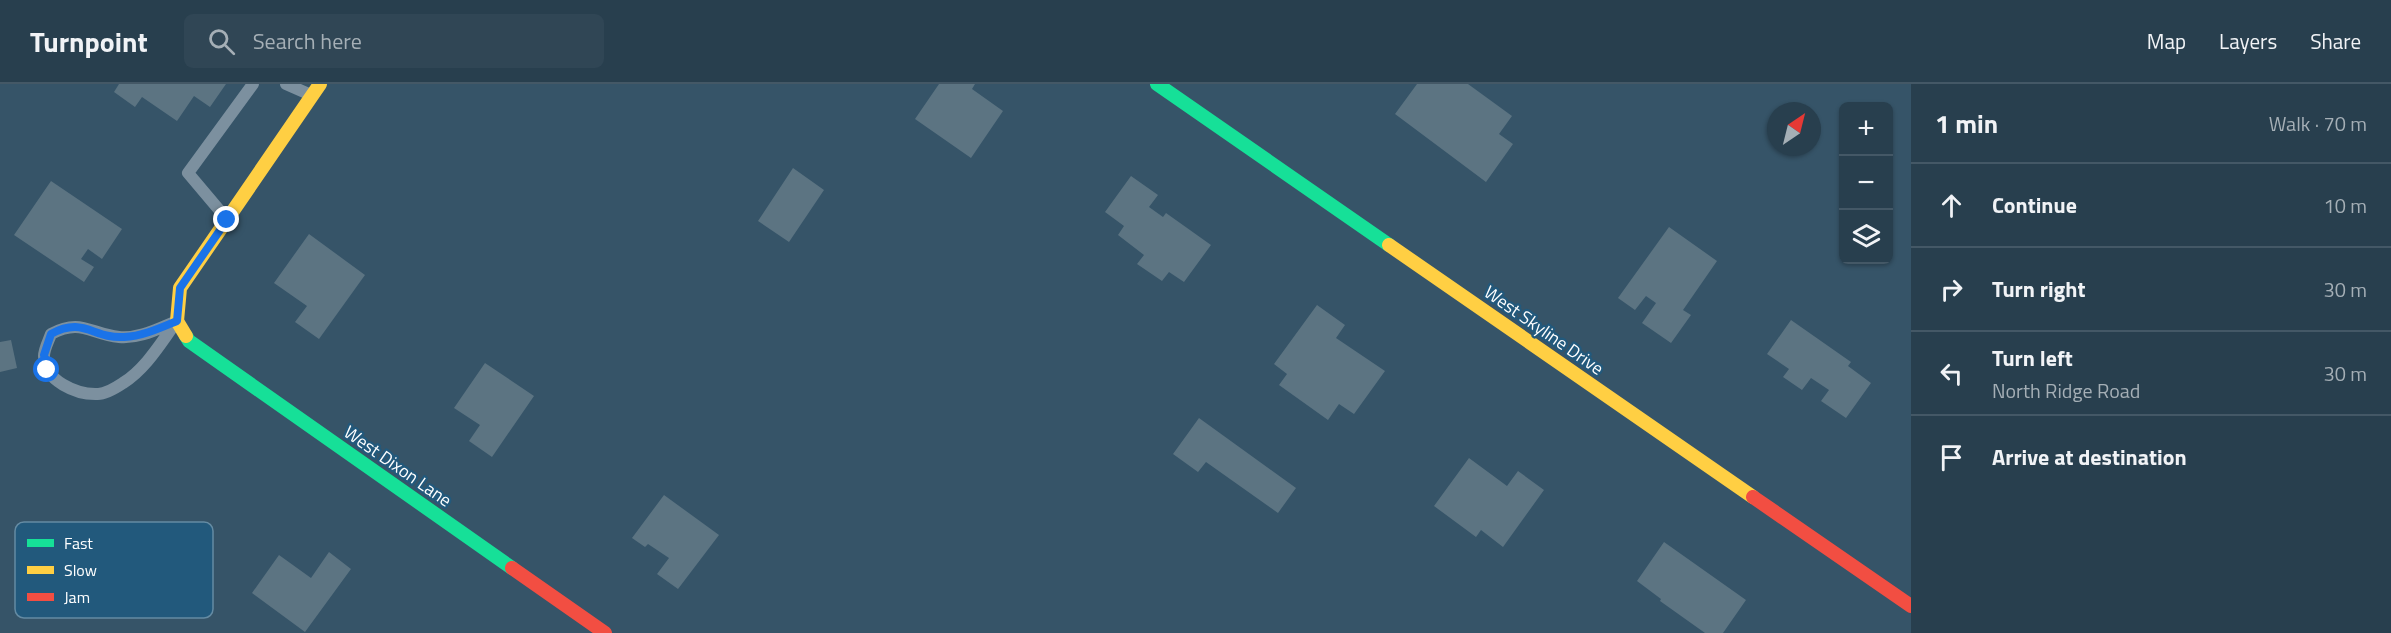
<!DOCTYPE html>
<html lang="en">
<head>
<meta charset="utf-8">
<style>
	body { margin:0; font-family:"Titillium Web",sans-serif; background:#304655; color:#f1f3f6 }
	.controls { position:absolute; right:18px; top:18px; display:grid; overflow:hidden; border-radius:9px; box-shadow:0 2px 4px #0004 }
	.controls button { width:54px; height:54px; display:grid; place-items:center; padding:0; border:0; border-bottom:2px solid #445866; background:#283f4e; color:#f1f3f6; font:30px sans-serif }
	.compass { position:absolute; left:1767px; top:18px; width:54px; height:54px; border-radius:50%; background:#283f4e; box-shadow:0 2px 4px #0004; rotate:35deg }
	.stop { position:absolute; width:18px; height:18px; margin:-14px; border:4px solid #1a73e8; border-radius:50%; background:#fff }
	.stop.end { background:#1a73e8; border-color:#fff; box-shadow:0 2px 6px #0008 }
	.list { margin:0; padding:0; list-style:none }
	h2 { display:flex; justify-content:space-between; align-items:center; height:78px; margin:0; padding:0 24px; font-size:26px }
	h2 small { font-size:20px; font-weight:400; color:#a5afb6 }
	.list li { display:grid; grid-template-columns:39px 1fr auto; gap:18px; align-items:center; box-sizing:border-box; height:84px; padding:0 24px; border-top:2px solid #445866 }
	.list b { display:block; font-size:22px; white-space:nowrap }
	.list p { margin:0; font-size:20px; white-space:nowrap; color:#a5afb6 }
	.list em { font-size:20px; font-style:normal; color:#a5afb6 }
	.icon { flex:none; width:33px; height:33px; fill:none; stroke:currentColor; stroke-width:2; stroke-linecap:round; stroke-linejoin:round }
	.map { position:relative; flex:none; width:1911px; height:549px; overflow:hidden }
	header { display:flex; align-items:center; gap:36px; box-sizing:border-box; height:84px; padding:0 30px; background:#283f4e; border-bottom:2px solid #445866 }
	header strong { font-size:28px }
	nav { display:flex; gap:33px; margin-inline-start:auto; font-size:21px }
	.search { width:420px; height:54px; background:#304655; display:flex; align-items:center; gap:15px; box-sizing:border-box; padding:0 21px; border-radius:9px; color:#a5afb6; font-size:22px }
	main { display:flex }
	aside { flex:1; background:#283f4e }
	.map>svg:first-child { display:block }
	.building { fill:#5c7482 }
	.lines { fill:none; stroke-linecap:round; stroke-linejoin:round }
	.lane { stroke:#7c909f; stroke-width:12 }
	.fast { stroke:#16e098; stroke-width:14 }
	.slow { stroke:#ffcf43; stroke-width:14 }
	.jam { stroke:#f24e42; stroke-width:14 }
	.route { stroke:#1a73e8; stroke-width:8 }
	.labels { text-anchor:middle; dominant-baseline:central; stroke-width:4.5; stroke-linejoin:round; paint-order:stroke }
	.street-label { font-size:18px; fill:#fff; stroke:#22597c }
	.key { fill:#22597c; stroke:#648ba3; stroke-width:1.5 }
	.key-label { font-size:16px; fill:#fff }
</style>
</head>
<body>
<header>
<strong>Turnpoint</strong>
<div class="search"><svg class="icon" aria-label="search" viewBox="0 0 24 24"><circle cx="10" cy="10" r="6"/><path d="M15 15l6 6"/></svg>Search here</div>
<nav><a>Map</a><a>Layers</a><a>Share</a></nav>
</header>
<main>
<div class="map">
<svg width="1911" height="549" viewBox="0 0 1911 549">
	<rect width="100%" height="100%" fill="#365468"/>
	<path class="building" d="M 119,0 L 226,0 L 210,23 L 194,12 L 177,37 L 142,13 L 135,23 L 114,8 Z
		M 939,0 L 975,0 L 972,5 L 1003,27 L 971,74 L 915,35 Z
		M 1417,0 L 1468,0 L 1512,32 L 1499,50 L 1513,60 L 1486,98 L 1395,30 Z
		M 793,84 L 824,106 L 789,158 L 758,137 Z
		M 1131,92 L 1158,111 L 1149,123 L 1163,133 L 1166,129 L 1211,161 L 1184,198 L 1169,188 L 1162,197 L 1137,180 L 1144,171 L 1118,151 L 1124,142 L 1105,128 Z
		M 51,97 L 122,145 L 102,175 L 88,165 L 81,175 L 94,183 L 84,198 L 14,151 Z
		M 1669,143 L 1717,177 L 1683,226 L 1691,231 L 1671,259 L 1642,239 L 1656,219 L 1646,212 L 1635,226 L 1618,214 Z
		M 309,150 L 365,191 L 319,255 L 295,238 L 307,222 L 274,199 Z
		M 1317,221 L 1345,241 L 1336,254 L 1385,287 L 1354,330 L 1339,320 L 1328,336 L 1279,301 L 1287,290 L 1274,280 Z
		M 1791,236 L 1851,278 L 1848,282 L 1871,299 L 1846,334 L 1821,317 L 1829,306 L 1811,294 L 1802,306 L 1783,293 L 1789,285 L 1767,270 Z
		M 11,256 L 17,284 L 0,288 L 0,258 Z
		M 485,279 L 534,312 L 492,373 L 469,357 L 480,341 L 454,324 Z
		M 1199,334 L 1296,404 L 1278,429 L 1206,378 L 1198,388 L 1173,370 Z
		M 1469,374 L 1507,402 L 1518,387 L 1544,406 L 1503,463 L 1481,446 L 1476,453 L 1434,422 Z
		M 664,411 L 719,451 L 678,505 L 657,490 L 669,474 L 648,460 L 645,463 L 632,454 Z
		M 1664,458 L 1746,516 L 1723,549 L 1705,549 L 1660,517 L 1661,515 L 1637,497 Z
		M 329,468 L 351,485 L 305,548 L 252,509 L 279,471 L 311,494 Z"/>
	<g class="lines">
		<path class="lane" d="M 286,0 L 311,11
			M 226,134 L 188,89 L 253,0
			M 177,237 C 162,257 146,285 123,299 C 117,303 106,310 98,310 C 77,311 44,297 44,272 C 44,265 49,256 51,250 C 81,234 90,250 119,253 C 140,255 159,244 177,237 Z"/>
		<path class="fast" d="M 1157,0 L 1389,161
			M 186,252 L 189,257 L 512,484"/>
		<path class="slow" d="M 1389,161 L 1753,413
			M 186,252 L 177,237 L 180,204 L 320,0"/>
		<path class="jam" d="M 1753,413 L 1911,522
			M 512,484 L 605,549"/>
	</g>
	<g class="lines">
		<path class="route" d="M 47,286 L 44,271 L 51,250 C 84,232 93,255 124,253 C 143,252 160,244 177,237 L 180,204 L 227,136"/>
	</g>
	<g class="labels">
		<g class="street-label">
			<text transform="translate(1544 246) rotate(35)">West Skyline Drive</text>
			<text transform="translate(398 382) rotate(35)">West Dixon Lane</text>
		</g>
	</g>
	<rect x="15" y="438" width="198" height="96" rx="9" class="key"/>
	<rect x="27" y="455" width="27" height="8" fill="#16e098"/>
	<rect x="27" y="482" width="27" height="8" fill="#ffcf43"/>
	<rect x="27" y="509" width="27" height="8" fill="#f24e42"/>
	<g class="key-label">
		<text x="64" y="465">Fast</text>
		<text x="64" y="492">Slow</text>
		<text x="64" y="519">Jam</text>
	</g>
</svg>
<div class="controls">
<button>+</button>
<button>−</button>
<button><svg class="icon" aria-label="layers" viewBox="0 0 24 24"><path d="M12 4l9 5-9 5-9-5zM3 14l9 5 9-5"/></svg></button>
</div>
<svg class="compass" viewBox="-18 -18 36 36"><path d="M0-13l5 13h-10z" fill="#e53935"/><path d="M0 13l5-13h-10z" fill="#a5afb6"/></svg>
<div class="stop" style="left:47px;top:286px"></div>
<div class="stop end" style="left:227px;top:136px"></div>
</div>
<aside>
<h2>1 min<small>Walk · 70 m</small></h2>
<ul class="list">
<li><svg class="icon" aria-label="ahead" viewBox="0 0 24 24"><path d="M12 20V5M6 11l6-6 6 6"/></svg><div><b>Continue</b></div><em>10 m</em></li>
<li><svg class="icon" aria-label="right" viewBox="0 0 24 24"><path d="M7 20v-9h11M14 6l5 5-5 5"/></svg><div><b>Turn right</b></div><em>30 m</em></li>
<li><svg class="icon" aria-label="left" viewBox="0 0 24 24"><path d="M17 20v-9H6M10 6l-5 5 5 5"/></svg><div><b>Turn left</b><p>North Ridge Road</p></div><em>30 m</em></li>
<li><svg class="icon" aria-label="arrive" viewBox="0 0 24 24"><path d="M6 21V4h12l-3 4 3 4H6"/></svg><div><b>Arrive at destination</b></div></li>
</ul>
</aside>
</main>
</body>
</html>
